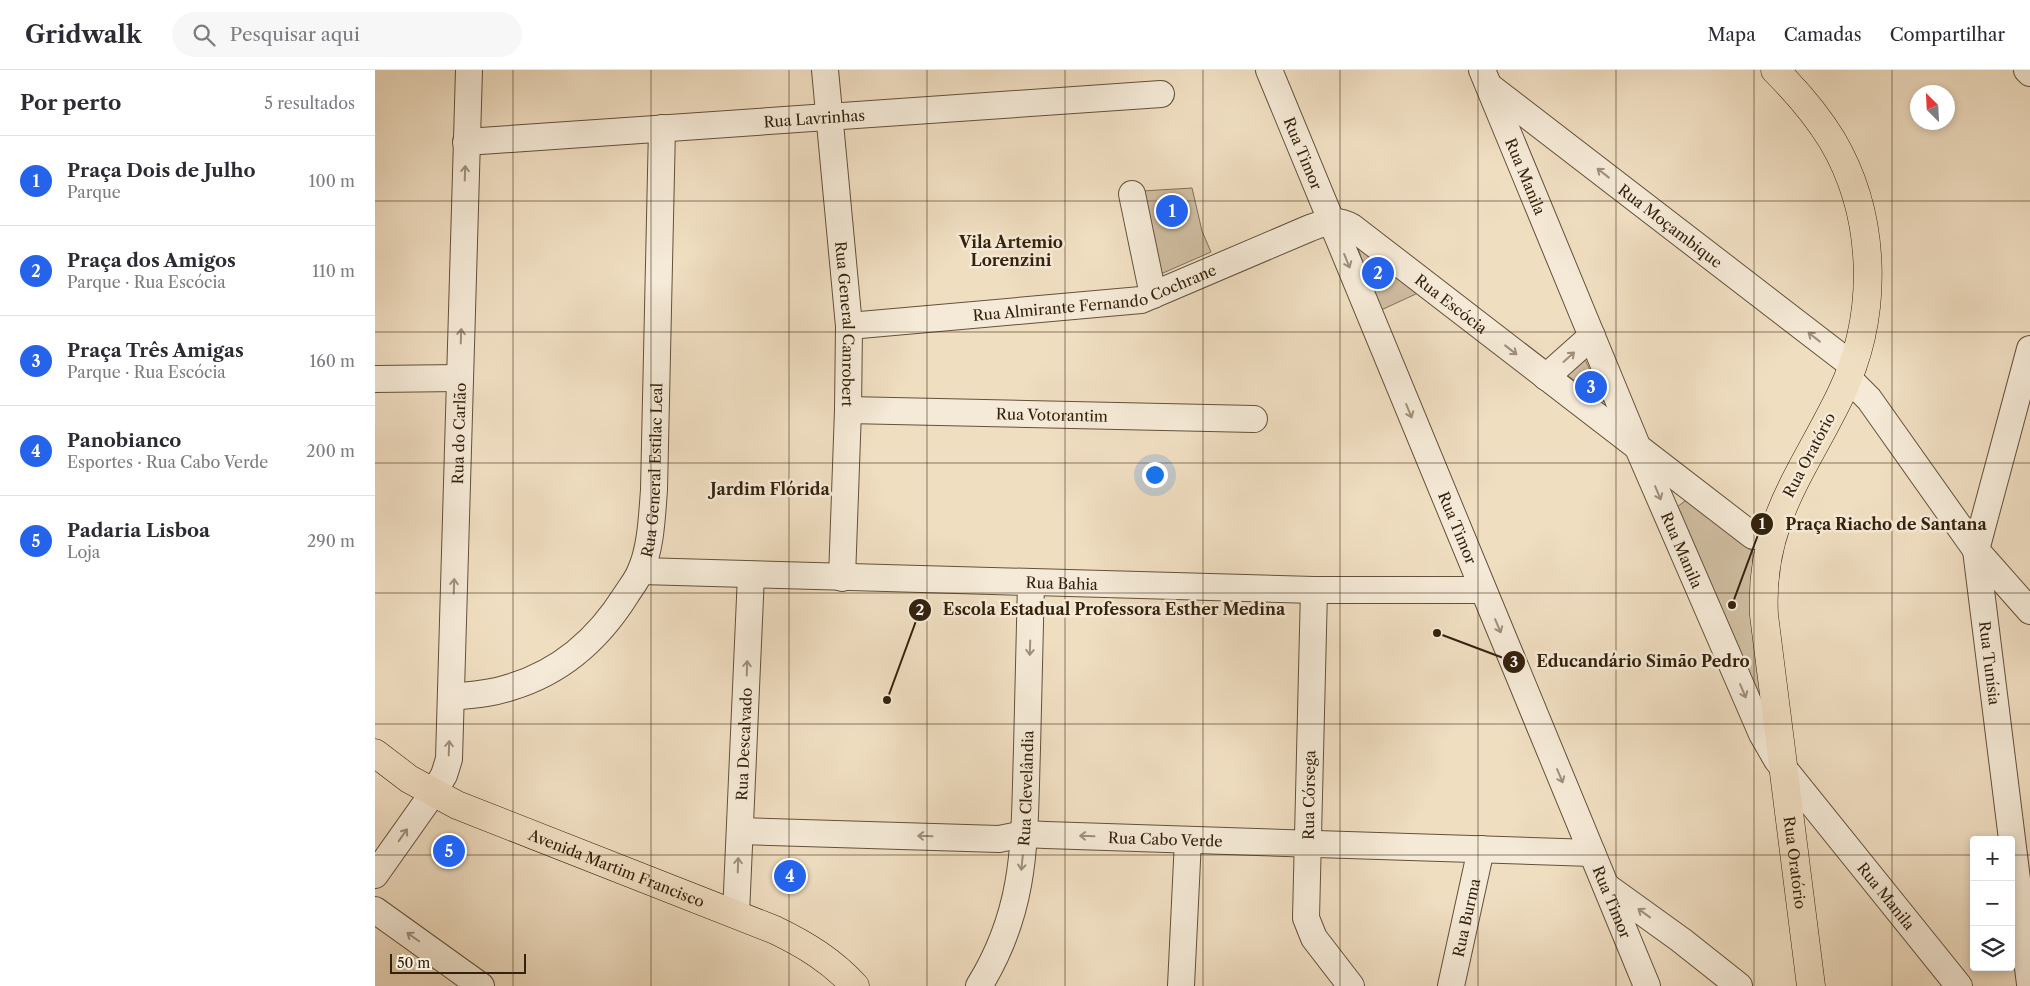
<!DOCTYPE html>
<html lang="pt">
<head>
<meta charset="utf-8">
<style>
	body { margin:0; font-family:"Libre Caslon Text",serif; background:#f7f7f7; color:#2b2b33 }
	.controls { position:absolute; right:15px; bottom:15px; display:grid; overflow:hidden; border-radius:5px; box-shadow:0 2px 8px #0003 }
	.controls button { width:45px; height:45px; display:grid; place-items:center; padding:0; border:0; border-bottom:1px solid #e1e1e2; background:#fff; color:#2b2b33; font:25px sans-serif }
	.compass { position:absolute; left:1535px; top:15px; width:45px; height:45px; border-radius:50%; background:#fff; box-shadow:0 2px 8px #0003; rotate:336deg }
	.scale { position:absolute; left:15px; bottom:12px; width:136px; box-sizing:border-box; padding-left:5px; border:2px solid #34220d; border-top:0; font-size:14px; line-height:18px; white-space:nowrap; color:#34220d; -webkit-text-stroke:4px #f5ead7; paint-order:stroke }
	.you { position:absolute; left:779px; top:404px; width:18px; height:18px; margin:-12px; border:4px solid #fff; border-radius:50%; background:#1a73e8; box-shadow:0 0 0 8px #1a73e833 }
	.badge { display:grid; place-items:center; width:32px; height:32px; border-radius:50%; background:#2563eb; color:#fff; font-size:16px; font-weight:700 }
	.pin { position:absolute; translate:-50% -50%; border:2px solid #fff; box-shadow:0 1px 5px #0006 }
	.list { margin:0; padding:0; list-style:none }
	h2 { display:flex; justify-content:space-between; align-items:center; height:65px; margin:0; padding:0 20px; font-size:21px }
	h2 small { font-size:16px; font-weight:400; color:#7c7c81 }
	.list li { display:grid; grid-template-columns:32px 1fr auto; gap:15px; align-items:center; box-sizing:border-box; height:90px; padding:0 20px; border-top:1px solid #e1e1e2 }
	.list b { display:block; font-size:19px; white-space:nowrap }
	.list p { margin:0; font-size:16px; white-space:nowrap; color:#7c7c81 }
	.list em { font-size:16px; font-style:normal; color:#7c7c81 }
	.icon { flex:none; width:28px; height:28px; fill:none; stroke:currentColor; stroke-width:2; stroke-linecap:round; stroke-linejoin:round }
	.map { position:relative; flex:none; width:1655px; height:916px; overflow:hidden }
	header { display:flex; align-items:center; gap:30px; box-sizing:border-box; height:70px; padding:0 25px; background:#fff; border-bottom:1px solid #e1e1e2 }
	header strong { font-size:24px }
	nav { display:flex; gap:28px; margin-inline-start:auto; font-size:18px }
	.search { width:350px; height:45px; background:#f7f7f7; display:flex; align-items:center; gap:12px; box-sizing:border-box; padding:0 18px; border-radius:28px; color:#7c7c81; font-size:19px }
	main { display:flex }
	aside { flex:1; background:#fff }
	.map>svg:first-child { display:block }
	.green { fill:#d0bea2; stroke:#827058 }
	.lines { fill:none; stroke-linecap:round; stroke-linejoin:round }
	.minor-casing { stroke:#63513a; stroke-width:28 }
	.major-casing { stroke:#34220d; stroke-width:29 }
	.minor { stroke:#f5ead7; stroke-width:26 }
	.major { stroke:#f0dec1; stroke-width:28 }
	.oneway { stroke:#9e907c }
	.grid { fill:none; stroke:#34220d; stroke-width:1; stroke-opacity:0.55 }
	.labels { text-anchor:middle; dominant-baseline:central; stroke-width:5; stroke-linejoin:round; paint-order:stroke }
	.street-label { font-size:15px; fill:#34220d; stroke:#f5ead7 }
	.neighbourhood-label { font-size:16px; font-weight:bold; fill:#34220d; stroke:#f5ead7 }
	.leader { fill:none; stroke:#34220d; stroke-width:2 }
	.callout-dot { fill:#34220d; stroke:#f5ead7; stroke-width:2 }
	.mark-label { font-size:15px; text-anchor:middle; font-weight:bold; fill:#fff }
	.callout-label { font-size:16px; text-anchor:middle; font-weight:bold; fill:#34220d; stroke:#f5ead7; stroke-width:5; stroke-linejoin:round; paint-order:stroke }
</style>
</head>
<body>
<header>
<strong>Gridwalk</strong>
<div class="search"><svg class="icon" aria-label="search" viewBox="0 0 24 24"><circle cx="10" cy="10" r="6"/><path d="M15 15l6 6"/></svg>Pesquisar aqui</div>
<nav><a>Mapa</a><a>Camadas</a><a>Compartilhar</a></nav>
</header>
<main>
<aside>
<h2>Por perto<small>5 resultados</small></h2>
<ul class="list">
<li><span class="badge">1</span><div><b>Praça Dois de Julho</b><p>Parque</p></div><em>100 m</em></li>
<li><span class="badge">2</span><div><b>Praça dos Amigos</b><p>Parque · Rua Escócia</p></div><em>110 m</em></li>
<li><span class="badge">3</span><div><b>Praça Três Amigas</b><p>Parque · Rua Escócia</p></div><em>160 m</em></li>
<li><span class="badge">4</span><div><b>Panobianco</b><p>Esportes · Rua Cabo Verde</p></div><em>200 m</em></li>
<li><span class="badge">5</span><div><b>Padaria Lisboa</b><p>Loja</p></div><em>290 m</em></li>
</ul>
</aside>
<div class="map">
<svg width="1655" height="916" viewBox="0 0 1655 916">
	<rect width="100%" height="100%" fill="#f0dec1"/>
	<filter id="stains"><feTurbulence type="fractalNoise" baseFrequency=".004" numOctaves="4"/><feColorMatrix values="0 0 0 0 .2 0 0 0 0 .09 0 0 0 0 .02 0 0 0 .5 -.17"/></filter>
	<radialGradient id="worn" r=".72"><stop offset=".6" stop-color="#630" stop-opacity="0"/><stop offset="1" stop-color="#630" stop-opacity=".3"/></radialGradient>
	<path class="green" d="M 817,118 L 827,161 L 836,182 L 788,203 L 785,200 L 767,121 Z
		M 983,178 L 985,178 L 1043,223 L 1004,241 Z
		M 1209,287 L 1229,332 L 1189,303 Z
		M 1310,431 L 1315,432 L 1378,482 L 1376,540 L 1388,633 L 1302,437 Z"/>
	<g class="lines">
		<g class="minor-casing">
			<g id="minor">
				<path id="s1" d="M 450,0 L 474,256 L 473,340 L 467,508"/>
				<path id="s2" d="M 894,0 L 1272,916"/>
				<path id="s3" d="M 1107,0 L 1263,378 L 1387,664 L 1402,690 L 1584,916"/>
				<path d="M 1652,0 L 1655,3"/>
				<path id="s4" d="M 1114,16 L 1478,296"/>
				<path id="s5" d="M 91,72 L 786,24"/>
				<path d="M 757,124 L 778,225"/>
				<path id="s6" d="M 474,256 L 766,230 L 935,158 C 951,152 961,148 977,157 L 1378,466"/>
				<path id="s7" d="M 1655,279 L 1601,480 L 1655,914"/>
				<path d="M 1171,307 L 1217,266"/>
				<path d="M 1473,308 L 1494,329 L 1601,480 L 1655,541"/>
				<path d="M 0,309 L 85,308"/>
				<path id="s8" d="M 473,340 L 879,349"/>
				<path id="s9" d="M 266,501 L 939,520 L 1108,520"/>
				<path d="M 939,520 L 931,848 L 939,868 L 976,916"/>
				<path id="s10" d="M 76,627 C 96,625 117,624 136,617 C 186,602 224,568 251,525 C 256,517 262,510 265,502 C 276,479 277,445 279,420 L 287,58"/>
				<path id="s11" d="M 365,761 L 624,769 L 649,764 L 671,765 L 1217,783"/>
				<path id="s12" d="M 0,805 L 58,723 L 69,705 L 74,689 L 94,0"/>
				<path d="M 1231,816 L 1306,870 L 1364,916"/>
				<path d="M 0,840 L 106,916"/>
				<path id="s13" d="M 361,844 L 376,505"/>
				<path id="s14" d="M 604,916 C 653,837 649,768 652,679 C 653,623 655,568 656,512"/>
				<path d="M 806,916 L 813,770"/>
				<path id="s15" d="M 1076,916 L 1106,779"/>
			</g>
		</g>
		<g class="major-casing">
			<g id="major">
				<path id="s16" d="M 1400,0 C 1421,21 1441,44 1457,70 C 1502,146 1504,245 1466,324 C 1428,403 1384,452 1389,545 L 1436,916"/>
				<path id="s17" d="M 0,683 L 34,709 L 82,735 L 400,860 C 431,875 457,891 480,916"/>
			</g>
		</g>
		<use href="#minor" class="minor"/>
		<use href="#major" class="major"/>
	</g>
	<defs><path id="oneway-shaft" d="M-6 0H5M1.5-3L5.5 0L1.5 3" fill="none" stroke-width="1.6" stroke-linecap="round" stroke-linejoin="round" transform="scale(1.25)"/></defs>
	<g class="oneway">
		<use href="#oneway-shaft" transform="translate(90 103) rotate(-88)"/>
		<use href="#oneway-shaft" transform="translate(1228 103) rotate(-142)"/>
		<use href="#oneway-shaft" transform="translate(972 191) rotate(68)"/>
		<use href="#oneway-shaft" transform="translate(86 266) rotate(-88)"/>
		<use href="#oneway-shaft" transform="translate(1439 267) rotate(-142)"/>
		<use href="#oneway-shaft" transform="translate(1136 280) rotate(38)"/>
		<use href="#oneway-shaft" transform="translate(1194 287) rotate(-42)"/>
		<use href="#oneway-shaft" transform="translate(1034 341) rotate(68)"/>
		<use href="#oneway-shaft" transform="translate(1283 423) rotate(67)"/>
		<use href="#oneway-shaft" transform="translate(79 516) rotate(-88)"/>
		<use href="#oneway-shaft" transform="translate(1123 556) rotate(67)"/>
		<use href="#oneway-shaft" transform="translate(655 578) rotate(92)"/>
		<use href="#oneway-shaft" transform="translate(372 598) rotate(-88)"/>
		<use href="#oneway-shaft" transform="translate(1368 621) rotate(67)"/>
		<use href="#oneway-shaft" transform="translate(74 678) rotate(-88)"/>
		<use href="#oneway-shaft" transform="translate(1185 706) rotate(67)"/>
		<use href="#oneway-shaft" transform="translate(28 765) rotate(-55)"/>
		<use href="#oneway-shaft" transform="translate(550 766) rotate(-178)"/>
		<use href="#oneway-shaft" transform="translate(712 766) rotate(-178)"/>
		<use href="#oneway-shaft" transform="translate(647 793) rotate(96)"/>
		<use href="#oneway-shaft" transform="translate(363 795) rotate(-88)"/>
		<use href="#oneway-shaft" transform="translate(1269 843) rotate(-144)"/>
		<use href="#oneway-shaft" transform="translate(38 867) rotate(-145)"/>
	</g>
	<path class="grid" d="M 138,0 L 138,916M 276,0 L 276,916M 414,0 L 414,916M 552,0 L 552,916M 690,0 L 690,916M 828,0 L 828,916M 965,0 L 965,916M 1103,0 L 1103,916M 1241,0 L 1241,916M 1379,0 L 1379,916M 1517,0 L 1517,916M 0,131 L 1655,131M 0,262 L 1655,262M 0,393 L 1655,393M 0,523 L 1655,523M 0,654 L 1655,654M 0,785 L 1599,785M 1636,785 L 1655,785"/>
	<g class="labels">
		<g class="street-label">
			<text stroke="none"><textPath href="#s5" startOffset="349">Rua Lavrinhas</textPath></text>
			<text stroke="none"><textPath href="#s2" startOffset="90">Rua Timor</textPath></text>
			<text stroke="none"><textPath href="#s3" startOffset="115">Rua Manila</textPath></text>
			<text stroke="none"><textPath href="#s4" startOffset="229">Rua Moçambique</textPath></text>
			<text stroke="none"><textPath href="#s6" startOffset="249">Rua Almirante Fernando Cochrane</textPath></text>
			<text stroke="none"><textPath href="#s6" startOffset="646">Rua Escócia</textPath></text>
			<text stroke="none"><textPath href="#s1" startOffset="255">Rua General Canrobert</textPath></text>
			<text stroke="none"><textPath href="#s8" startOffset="204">Rua Votorantim</textPath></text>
			<text stroke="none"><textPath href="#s12" startOffset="464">Rua do Carlão</textPath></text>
			<text transform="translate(1434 385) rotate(-62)">Rua Oratório</text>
			<text stroke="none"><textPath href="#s10" startOffset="342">Rua General Estilac Leal</textPath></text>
			<text stroke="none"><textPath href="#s2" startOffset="495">Rua Timor</textPath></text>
			<text stroke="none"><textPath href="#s3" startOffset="520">Rua Manila</textPath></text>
			<text stroke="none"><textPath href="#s9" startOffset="421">Rua Bahia</textPath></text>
			<text stroke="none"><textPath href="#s7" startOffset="322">Rua Tunísia</textPath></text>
			<text stroke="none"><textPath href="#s13" startOffset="170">Rua Descalvado</textPath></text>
			<text stroke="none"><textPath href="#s14" startOffset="206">Rua Clevelândia</textPath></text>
			<text transform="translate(934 725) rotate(-89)">Rua Córsega</text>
			<text stroke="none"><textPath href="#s11" startOffset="426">Rua Cabo Verde</textPath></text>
			<text stroke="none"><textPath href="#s16" startOffset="842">Rua Oratório</textPath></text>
			<text stroke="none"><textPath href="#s17" startOffset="269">Avenida Martim Francisco</textPath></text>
			<text stroke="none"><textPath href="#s3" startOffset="925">Rua Manila</textPath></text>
			<text stroke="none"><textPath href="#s2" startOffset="900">Rua Timor</textPath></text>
			<text stroke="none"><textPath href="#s15" startOffset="70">Rua Burma</textPath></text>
		</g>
		<g class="neighbourhood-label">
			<text x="636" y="172">Vila Artemio<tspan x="636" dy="18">Lorenzini</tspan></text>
			<text x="395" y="419">Jardim Flórida</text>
		</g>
	</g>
	<path class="leader" d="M1357 535L1387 454M512 630L545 540M1062 563L1139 592"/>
	<g class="callout-dot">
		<circle cx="1357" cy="535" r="5"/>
		<circle cx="512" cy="630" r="5"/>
		<circle cx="1062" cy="563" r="5"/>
		<circle cx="1387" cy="454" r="12"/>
		<circle cx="545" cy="540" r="12"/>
		<circle cx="1139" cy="592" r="12"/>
	</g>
	<g class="mark-label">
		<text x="1387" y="459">1</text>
		<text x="545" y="545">2</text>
		<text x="1139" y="597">3</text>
	</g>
	<g class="callout-label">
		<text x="1511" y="460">Praça Riacho de Santana</text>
		<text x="739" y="545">Escola Estadual Professora Esther Medina</text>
		<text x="1268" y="597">Educandário Simão Pedro</text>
	</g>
	<rect width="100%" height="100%" filter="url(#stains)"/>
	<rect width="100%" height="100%" fill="url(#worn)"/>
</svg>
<div class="controls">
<button>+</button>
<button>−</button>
<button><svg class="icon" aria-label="layers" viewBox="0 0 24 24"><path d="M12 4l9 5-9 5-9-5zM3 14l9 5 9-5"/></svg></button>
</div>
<svg class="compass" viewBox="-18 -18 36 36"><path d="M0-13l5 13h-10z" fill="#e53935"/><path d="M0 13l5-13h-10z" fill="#7c7c81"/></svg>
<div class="scale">50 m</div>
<div class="you"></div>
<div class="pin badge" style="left:797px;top:141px">1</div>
<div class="pin badge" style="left:1003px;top:203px">2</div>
<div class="pin badge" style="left:1216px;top:317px">3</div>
<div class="pin badge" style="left:415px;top:806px">4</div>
<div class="pin badge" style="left:74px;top:781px">5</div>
</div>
</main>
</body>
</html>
